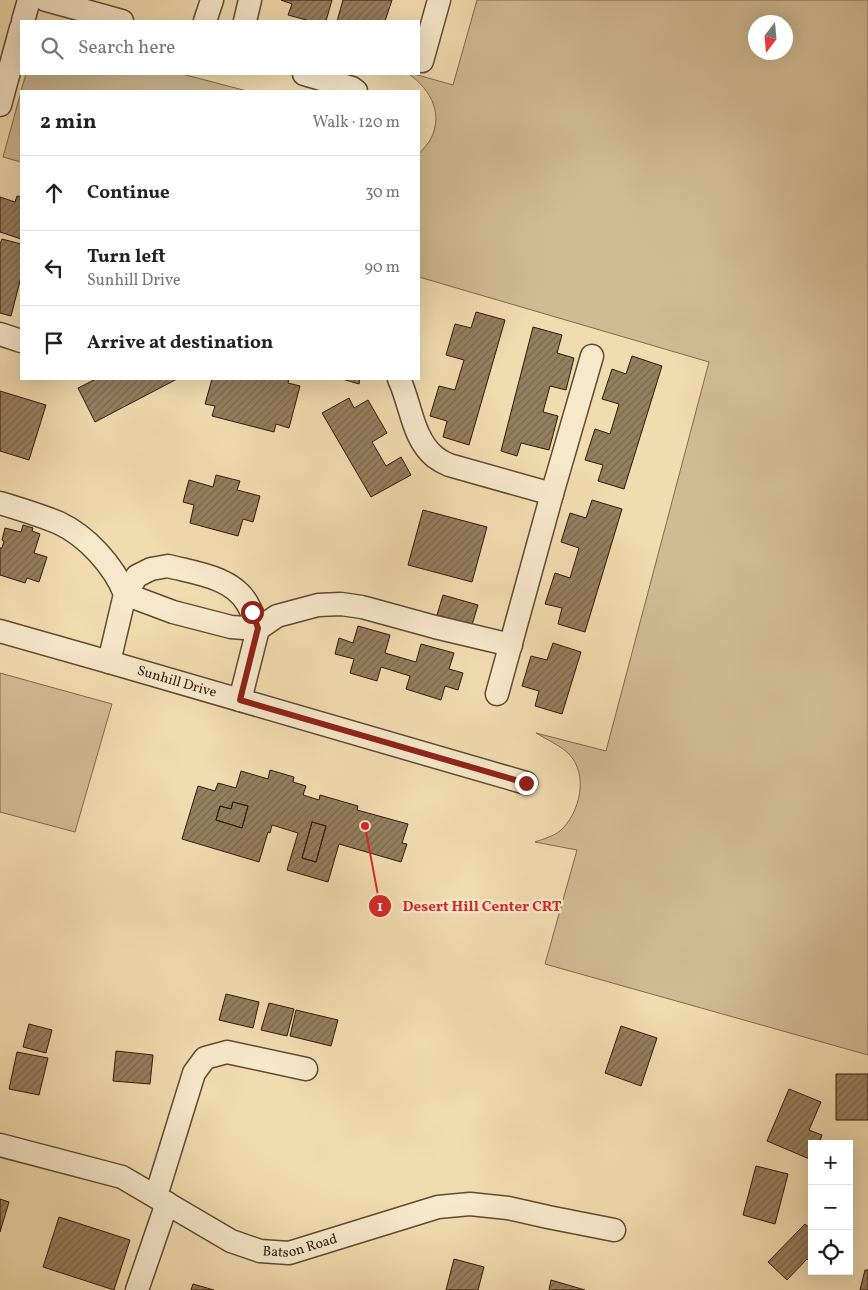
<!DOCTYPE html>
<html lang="en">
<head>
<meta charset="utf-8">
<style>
	body { margin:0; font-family:Vollkorn,serif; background:#f2f2f2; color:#202124 }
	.controls { position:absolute; right:15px; bottom:15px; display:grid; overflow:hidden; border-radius:0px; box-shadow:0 5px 20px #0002 }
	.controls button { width:45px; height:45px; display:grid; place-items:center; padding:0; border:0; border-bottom:1px solid #e0e0e0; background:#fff; color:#202124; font:25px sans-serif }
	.compass { position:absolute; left:748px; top:15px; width:45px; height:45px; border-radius:50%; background:#fff; box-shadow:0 5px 20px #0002; rotate:196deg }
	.stop { position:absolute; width:15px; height:15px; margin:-11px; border:4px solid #8f2418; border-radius:50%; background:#fff }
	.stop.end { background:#8f2418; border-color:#fff; box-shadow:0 1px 5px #0008 }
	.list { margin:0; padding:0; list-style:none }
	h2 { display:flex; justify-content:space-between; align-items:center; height:65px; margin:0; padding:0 20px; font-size:21px }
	h2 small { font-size:16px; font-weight:400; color:#757577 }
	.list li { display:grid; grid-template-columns:32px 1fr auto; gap:15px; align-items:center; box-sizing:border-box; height:75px; padding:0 20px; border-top:1px solid #e0e0e0 }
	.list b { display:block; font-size:19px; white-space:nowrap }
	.list p { margin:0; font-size:16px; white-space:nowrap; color:#757577 }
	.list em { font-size:16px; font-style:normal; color:#757577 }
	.icon { flex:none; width:28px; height:28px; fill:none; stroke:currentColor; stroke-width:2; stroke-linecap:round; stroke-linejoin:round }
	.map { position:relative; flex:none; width:868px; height:1290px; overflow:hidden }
	.search { position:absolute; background:#fff; box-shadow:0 5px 20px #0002; left:20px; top:20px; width:400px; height:55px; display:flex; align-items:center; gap:12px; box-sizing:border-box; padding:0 18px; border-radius:0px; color:#757577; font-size:19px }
	.panel { position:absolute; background:#fff; box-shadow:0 5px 20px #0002; left:20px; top:90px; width:400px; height:290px; border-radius:0px }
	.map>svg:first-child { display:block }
	.grass { fill:#d0bb93; stroke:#806a4e; fill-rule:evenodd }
	.building { fill:url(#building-hatch); stroke:#311a08; fill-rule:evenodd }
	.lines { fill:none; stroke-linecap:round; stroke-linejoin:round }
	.minor-casing { stroke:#614a32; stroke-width:25 }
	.minor { stroke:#f6e8cb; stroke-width:22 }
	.route { stroke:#8f2418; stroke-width:6 }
	.labels { text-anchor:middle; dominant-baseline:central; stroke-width:5; stroke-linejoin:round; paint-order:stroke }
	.street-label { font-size:14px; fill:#311a08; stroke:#f6e8cb }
	.leader { fill:none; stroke:#d62828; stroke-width:2 }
	.callout-dot { fill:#d62828; stroke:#f6e8cb; stroke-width:2 }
	.mark-label { font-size:15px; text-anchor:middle; font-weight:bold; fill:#fff }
	.callout-label { font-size:15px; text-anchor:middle; font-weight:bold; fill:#d62828; stroke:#f6e8cb; stroke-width:5; stroke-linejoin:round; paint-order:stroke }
</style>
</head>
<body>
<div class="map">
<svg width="868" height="1290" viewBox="0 0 868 1290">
	<defs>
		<pattern id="building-hatch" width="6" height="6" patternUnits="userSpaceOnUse" patternTransform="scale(1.25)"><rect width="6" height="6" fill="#957f5f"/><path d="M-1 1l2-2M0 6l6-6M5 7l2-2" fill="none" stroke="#7a674c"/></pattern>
	</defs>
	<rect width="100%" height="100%" fill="#f1dcaf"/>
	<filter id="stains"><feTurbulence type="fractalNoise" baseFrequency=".004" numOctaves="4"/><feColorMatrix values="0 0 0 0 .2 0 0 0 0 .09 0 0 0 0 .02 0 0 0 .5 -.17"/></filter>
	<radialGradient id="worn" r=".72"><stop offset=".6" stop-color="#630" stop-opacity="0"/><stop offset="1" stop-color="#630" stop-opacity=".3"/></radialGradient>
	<path class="grass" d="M 477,0 L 868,0 L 868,1055 L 545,964 L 577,850 L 535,842 C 543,839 554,836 560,831 C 580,813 589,775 569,754 C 561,746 546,739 536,733 L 606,751 L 709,362 L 419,277 L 419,154 C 422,150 426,146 429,142 C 445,115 431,90 409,74 L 414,74 L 453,85 ZM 756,22 L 786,22 L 786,52 L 756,52 Z
		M 26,74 L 182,74 L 247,91 L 21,91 Z
		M 21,92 L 21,162 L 3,157 Z
		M 0,673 L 112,704 L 75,832 L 0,812 Z"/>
	<path class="building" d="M 281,0 L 332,0 L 326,21 L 310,21 L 288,15 L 292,4 Z
		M 343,0 L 392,0 L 385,21 L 337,21 Z
		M 17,196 L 21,197 L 21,239 L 0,232 L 0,197 L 15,202 Z
		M 2,239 L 21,244 L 21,277 L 11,316 L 0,313 L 0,244 Z
		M 476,312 L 505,320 L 469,445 L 443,437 L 447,421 L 430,416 L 439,386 L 455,390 L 464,360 L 446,355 L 455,324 L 471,328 Z
		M 533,327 L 562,335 L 557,353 L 574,358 L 566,390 L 550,386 L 543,412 L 558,416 L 549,450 L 521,443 L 517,456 L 501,451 Z
		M 632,356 L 662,366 L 624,489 L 598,481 L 603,465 L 585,460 L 595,429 L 610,434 L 619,404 L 602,399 L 612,369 L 626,374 Z
		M 96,379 L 177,379 L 95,422 L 78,388 Z
		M 212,379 L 289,379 L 288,383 L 300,386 L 289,428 L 276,424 L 274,432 L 212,416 L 215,406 L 205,404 Z
		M 342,379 L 360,379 L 359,384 Z
		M 0,391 L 46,405 L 29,460 L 0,451 Z
		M 349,398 L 354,408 L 368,400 L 387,433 L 372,442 L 386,466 L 401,457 L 411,475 L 371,497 L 322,413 Z
		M 216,475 L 240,481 L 237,490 L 260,496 L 253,522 L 243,519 L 238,536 L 190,523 L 194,505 L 183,502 L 189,480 L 213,487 Z
		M 592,500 L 622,509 L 585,632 L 558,624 L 562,608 L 545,604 L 555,573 L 570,578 L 579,548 L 561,542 L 570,513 L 586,518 Z
		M 423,510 L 487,527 L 472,582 L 408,565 Z
		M 23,525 L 33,528 L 32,531 L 40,534 L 34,553 L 47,557 L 39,582 L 27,578 L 25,583 L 0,575 L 0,548 L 2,548 L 4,541 L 2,540 L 5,528 L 21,532 Z
		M 443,595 L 478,605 L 472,625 L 437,615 Z
		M 358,626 L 390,635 L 385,653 L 416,662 L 421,644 L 454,653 L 449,669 L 463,673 L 458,690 L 445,686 L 441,700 L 406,689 L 410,676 L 381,667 L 377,681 L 350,673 L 354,659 L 335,654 L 339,638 L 353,643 Z
		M 553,643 L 581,652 L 562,714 L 535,706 L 539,691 L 522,686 L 531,656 L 547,660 Z
		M 270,770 L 294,777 L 293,782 L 306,786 L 303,795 L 319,800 L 320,795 L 358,806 L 357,810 L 408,824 L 402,843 L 407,844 L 401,862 L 339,844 L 328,882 L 287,870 L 298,833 L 272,825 L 270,833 L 268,832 L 259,862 L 182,839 L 198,786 L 215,791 L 218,783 L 236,788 L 241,771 L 268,779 ZM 233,802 L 248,806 L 242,828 L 216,820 L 220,806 L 231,809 ZM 312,822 L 326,826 L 316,862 L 302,858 Z
		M 233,802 L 248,806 L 242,828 L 216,820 L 220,806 L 231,809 Z
		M 312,822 L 326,826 L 316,862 L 302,858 Z
		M 226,994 L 259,1002 L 253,1028 L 219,1020 Z
		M 269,1003 L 294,1009 L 287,1036 L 261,1030 Z
		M 296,1010 L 338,1020 L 331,1046 L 290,1036 Z
		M 29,1024 L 52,1030 L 46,1053 L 23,1047 Z
		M 621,1026 L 657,1038 L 641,1086 L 605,1073 Z
		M 116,1051 L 153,1055 L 150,1084 L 113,1081 Z
		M 17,1052 L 48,1058 L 39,1095 L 9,1089 Z
		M 836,1074 L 868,1074 L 868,1120 L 836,1120 Z
		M 789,1089 L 821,1102 L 809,1130 L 822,1135 L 819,1144 L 812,1144 L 812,1160 L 767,1141 Z
		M 756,1166 L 788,1174 L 775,1224 L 743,1215 Z
		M 0,1199 L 9,1202 L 0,1232 Z
		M 59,1217 L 130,1240 L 114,1290 L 43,1267 Z
		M 805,1224 L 812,1230 L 812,1264 L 807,1259 L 787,1280 L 768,1262 Z
		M 454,1259 L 484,1267 L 478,1290 L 446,1290 Z
		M 865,1270 L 868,1270 L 868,1290 L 860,1290 Z
		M 551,1280 L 585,1290 L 549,1290 Z
		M 193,1284 L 214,1290 L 191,1290 Z"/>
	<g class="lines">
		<g class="minor-casing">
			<g id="minor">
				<path d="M 46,0 L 122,21"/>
				<path d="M 23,21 L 29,0"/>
				<path d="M 205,21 L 212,0"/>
				<path d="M 245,21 L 250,0"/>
				<path d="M 422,61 L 439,0"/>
				<path d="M 304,74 L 352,88 L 356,91"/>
				<path d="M 0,105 L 21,28"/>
				<path d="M 0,334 L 21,341"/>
				<path d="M 399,379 C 411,404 412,438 435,457 C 439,460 444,463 449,465 L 552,494"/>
				<path d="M 0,503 C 20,509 40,515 59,523 C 87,536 114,566 125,594 L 109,662"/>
				<path d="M 168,566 C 195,573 232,577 247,603 C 252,611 255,620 258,629 L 231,627 L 173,612 L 125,594 L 137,576 L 151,569 Z"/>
				<path id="s1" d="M 0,631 L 109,662 L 526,783"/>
				<path d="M 497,694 L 552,494 L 592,356"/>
				<path d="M 240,700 L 258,629 L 277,616 L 318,605 L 341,604 L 362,607 L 435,627 L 511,645"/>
				<path id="s2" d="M 0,1145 L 122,1177 L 231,1241 L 260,1251 L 289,1253 L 438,1207 L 470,1204 L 508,1208 L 548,1217 L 614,1230"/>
				<path d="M 156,1196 L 194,1073 L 205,1058 L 227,1052 L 306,1069"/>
				<path d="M 137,1290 L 167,1203"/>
			</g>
		</g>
		<use href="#minor" class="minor"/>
	</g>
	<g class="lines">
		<path class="route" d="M 252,612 L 258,628 L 240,700 L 526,783"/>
	</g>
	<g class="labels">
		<g class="street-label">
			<text stroke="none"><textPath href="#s1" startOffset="184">Sunhill Drive</textPath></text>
			<text stroke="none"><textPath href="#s2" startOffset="324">Batson Road</textPath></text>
		</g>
	</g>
	<path class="leader" d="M365 826L380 906"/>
	<g class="callout-dot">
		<circle cx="365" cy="826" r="5"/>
		<circle cx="380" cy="906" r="12"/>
	</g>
	<g class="mark-label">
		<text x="380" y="911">1</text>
	</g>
	<g class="callout-label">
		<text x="482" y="911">Desert Hill Center CRT</text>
	</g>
	<rect width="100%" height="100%" filter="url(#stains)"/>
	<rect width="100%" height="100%" fill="url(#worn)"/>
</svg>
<div class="controls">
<button>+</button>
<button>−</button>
<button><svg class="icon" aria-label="locate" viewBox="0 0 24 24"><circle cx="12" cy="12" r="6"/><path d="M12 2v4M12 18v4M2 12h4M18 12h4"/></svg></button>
</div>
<svg class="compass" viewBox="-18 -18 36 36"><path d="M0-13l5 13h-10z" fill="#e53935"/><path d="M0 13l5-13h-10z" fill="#757577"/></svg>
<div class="stop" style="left:252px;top:612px"></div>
<div class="stop end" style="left:526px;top:783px"></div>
<div class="search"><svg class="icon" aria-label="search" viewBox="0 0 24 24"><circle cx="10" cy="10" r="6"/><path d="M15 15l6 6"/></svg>Search here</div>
<section class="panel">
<h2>2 min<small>Walk · 120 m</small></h2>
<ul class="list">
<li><svg class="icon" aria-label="ahead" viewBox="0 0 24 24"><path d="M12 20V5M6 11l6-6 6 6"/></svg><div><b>Continue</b></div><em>30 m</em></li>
<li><svg class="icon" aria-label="left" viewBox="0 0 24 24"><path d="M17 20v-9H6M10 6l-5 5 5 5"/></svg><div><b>Turn left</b><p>Sunhill Drive</p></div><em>90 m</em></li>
<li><svg class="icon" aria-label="arrive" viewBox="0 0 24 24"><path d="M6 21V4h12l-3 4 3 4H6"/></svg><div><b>Arrive at destination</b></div></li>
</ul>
</section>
</div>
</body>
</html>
